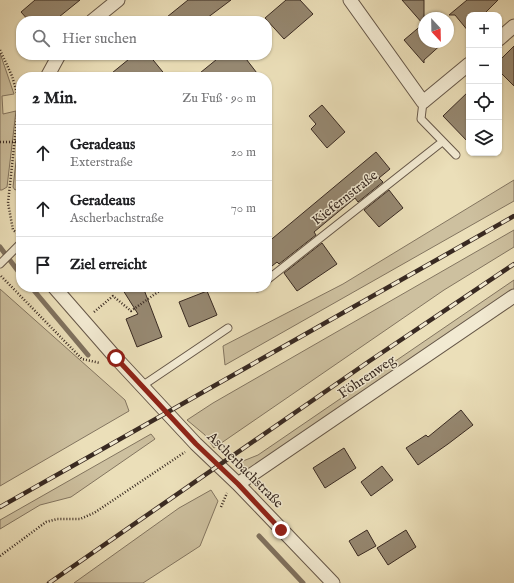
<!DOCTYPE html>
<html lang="de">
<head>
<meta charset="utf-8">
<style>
	body { margin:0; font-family:"IM FELL English",serif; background:#f2f2f2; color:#202124 }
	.controls { position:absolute; right:12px; top:12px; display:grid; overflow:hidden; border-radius:8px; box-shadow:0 1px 3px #0004 }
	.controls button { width:36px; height:36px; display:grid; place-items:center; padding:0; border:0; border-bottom:1px solid #e0e0e0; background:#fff; color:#202124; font:20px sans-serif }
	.compass { position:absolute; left:418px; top:12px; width:36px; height:36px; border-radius:50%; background:#fff; box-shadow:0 1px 3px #0004; rotate:158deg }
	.stop { position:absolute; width:12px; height:12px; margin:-9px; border:3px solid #8f2418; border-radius:50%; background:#fff }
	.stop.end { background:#8f2418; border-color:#fff; box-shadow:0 1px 4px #0008 }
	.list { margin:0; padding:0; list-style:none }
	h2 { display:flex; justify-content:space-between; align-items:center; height:52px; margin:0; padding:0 16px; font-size:17px }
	h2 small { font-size:13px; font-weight:400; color:#757577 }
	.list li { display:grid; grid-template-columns:26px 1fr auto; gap:12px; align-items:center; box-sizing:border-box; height:56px; padding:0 16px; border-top:1px solid #e0e0e0 }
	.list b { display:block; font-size:15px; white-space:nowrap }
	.list p { margin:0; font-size:13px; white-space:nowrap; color:#757577 }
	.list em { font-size:13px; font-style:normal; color:#757577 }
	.icon { flex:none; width:22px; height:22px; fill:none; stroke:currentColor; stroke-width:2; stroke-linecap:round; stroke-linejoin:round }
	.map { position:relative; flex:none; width:514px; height:583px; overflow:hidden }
	.search { position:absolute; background:#fff; box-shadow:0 1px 3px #0004; left:16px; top:16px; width:256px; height:44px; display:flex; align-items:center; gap:10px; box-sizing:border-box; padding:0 14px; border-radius:16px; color:#757577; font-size:15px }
	.panel { position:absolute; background:#fff; box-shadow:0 1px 3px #0004; left:16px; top:72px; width:256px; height:220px; border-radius:16px }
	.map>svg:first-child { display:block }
	.green { fill:#cdc09f; stroke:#837560 }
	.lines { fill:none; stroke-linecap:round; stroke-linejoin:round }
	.stream { stroke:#7f715e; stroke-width:5 }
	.building { fill:#968871; stroke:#392a22 }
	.lane-casing { stroke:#665748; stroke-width:9 }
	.street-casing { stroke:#665748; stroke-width:15 }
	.path { stroke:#392a22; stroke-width:2.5; stroke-dasharray:1 2; stroke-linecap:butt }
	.lane { stroke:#f2ead2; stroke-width:7 }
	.street { stroke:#f2ead2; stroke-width:13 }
	.rail-casing { stroke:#392a22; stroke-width:4.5 }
	.rail { stroke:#f2ead2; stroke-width:3; stroke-dasharray:9; stroke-linecap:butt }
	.route { stroke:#8f2418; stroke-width:5 }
	.labels { text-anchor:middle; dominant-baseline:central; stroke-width:3; stroke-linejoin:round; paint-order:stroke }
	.street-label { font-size:14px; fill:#392a22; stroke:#f2ead2 }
</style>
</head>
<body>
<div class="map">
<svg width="514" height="583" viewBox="0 0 514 583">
	<rect width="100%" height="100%" fill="#ebdfb9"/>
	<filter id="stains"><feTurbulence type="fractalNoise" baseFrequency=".005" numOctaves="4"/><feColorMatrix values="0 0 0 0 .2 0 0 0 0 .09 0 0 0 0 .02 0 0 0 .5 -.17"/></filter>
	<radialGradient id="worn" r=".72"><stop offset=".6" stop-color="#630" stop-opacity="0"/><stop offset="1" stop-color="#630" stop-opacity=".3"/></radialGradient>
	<path class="green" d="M 0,53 L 14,94 L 2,96 L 3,114 L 16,111 L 7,187 L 2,190 L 0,190 Z
		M 18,145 L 21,145 L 21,165 L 17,189 L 15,190 L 13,187 Z
		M 514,180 L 514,201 L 225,365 L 223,346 L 343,284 Z
		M 514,230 L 514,247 L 444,290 L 214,448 L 205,435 L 187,420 L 213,403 Z
		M 514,280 L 514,291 L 247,471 L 235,467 L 243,461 L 258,455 Z
		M 0,289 L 125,400 L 129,411 L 0,486 Z
		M 151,434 L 155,439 L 71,497 L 40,505 L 0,529 L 0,520 Z
		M 211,490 L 218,501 L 200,546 L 143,583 L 74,583 L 179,508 Z"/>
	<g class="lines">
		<path class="stream" d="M 0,247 L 21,275
			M 31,287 L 88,355
			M 259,536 L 303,583"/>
	</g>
	<path class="building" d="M 35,0 L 80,0 L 54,21 L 29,21 L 21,12 Z
		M 188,0 L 231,0 L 203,21 L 162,21 Z
		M 286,0 L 300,0 L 313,14 L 284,39 L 265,18 Z
		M 402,0 L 424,0 L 424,42 L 444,42 L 424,60 L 424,63 L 404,40 L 423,24 Z
		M 467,0 L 498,0 L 483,15 L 469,15 L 469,32 L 455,15 L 449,15 Z
		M 514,46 L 514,86 L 499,71 L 499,61 Z
		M 134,55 L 149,55 L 167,77 L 107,77 Z
		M 222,55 L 243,55 L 260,77 L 195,77 Z
		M 469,91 L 469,143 L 443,116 Z
		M 322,105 L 345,132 L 327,148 L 311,129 L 316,124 L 309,116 Z
		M 376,152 L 390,169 L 379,178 L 383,182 L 358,202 L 355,198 L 314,232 L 316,235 L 279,264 L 277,262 L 267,270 L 267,243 Z
		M 389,190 L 403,208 L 379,227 L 364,210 Z
		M 322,243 L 337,264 L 297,291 L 284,273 Z
		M 121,287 L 143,287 L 162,337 L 137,347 L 126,319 L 138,314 Z
		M 207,291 L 217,315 L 189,327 L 179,302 Z
		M 461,410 L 473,425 L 448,444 L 418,465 L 406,448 L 426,435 L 428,437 Z
		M 344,448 L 356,468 L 325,488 L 313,468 Z
		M 382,466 L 393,480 L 371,496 L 361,482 Z
		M 367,530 L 376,546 L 358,556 L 349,541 Z
		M 406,530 L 416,547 L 388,565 L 377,548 Z"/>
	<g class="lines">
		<g class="lane-casing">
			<path id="lane" d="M 423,102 L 421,119 L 456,155
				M 0,264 L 21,243
				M 267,280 L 442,142
				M 257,288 L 258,287
				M 59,293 L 67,287
				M 142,386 L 228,328"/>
		</g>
		<g class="street-casing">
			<path id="street" d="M 350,0 L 423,102 L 469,64
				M 92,21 L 118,0
				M 499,39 L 514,26
				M 47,77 L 59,55
				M 54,287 L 116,358 L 196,444 L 238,484 L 333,583
				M 238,484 L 514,296"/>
		</g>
		<path class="path" d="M 0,50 L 12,76 L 19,100 L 8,203 L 13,230 L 17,233
			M 0,142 L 21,142
			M 1,276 L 82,359 L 100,363
			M 94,312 L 113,296 L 131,311 L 165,287
			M 221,507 L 227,493
			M 0,556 L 46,522 L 57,519 L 80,519 L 94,513 L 185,452"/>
		<use href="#lane" class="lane"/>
		<use href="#street" class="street"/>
		<g class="rail-casing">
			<path id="rail" d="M 0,507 L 514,216
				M 49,583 L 368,362 L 514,264"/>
		</g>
		<use href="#rail" class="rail"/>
	</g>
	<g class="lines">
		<path class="route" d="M 116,358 L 196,444 L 238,484 L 281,530"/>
	</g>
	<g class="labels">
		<g class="street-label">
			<text transform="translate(345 198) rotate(-38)">Kiefernstraße</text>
			<text transform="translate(367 377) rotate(-34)">Föhrenweg</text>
			<text transform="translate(245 470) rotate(45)">Ascherbachstraße</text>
		</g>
	</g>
	<rect width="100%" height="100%" filter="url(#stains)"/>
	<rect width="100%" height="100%" fill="url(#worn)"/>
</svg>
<div class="controls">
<button>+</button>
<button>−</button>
<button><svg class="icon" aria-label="locate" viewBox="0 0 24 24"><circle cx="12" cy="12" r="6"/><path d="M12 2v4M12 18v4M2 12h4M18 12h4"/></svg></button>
<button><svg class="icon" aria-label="layers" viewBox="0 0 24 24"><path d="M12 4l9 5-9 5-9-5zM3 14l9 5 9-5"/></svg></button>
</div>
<svg class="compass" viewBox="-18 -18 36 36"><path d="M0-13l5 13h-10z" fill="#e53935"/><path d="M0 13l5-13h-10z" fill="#757577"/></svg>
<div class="stop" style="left:116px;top:358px"></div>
<div class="stop end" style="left:281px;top:530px"></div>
<div class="search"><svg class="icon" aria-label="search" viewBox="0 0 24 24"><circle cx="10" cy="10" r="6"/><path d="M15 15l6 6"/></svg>Hier suchen</div>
<section class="panel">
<h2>2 Min.<small>Zu Fuß · 90 m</small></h2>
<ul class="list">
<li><svg class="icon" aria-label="ahead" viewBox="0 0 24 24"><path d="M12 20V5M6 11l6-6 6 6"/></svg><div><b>Geradeaus</b><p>Exterstraße</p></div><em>20 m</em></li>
<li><svg class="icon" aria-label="ahead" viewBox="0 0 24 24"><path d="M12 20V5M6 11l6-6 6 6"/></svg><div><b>Geradeaus</b><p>Ascherbachstraße</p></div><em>70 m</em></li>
<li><svg class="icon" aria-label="arrive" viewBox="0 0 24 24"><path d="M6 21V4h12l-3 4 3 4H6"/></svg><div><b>Ziel erreicht</b></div></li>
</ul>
</section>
</div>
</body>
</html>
